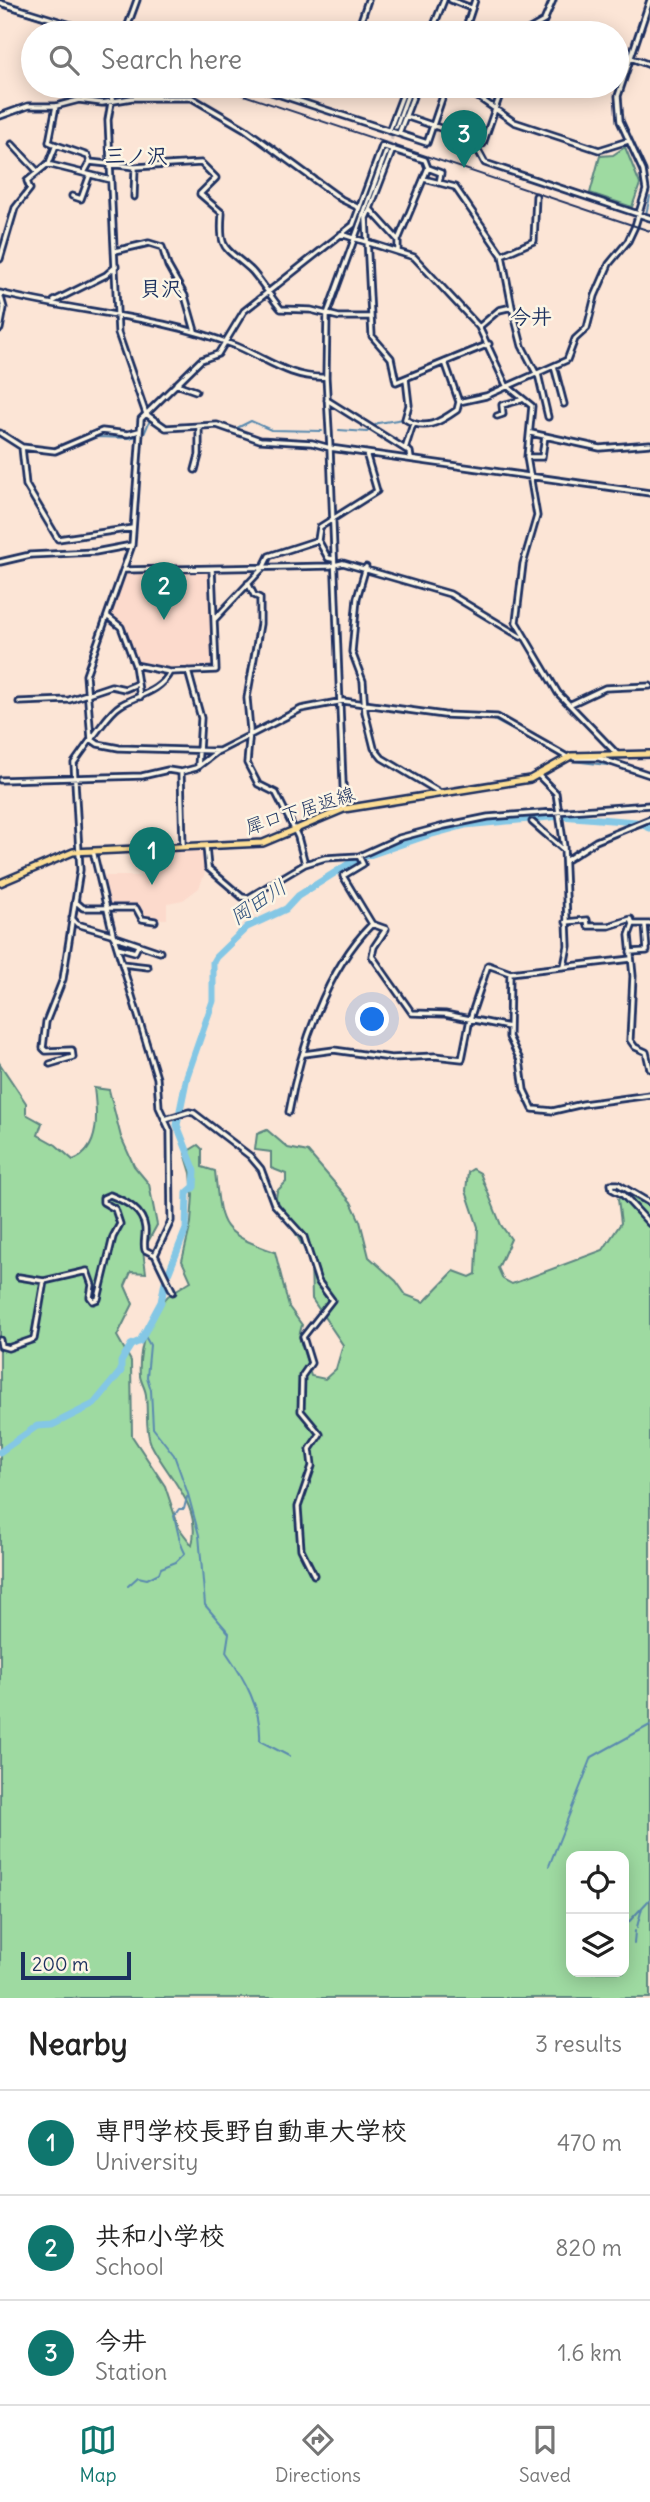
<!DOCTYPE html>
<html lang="en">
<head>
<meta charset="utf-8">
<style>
	body { margin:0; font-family:Delius,"Klee One",sans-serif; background:#f6f6f6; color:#222 }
	.controls { position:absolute; right:21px; bottom:21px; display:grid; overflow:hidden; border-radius:14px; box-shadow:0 4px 18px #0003 }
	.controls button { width:63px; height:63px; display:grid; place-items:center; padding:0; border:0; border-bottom:2px solid #e0e0e0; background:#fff; color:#222; font:35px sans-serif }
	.scale { position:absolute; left:21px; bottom:18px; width:110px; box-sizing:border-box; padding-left:7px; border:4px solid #1b2f5e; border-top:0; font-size:19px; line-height:24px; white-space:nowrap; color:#1b2f5e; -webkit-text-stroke:5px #fcf5e5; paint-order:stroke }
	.you { position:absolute; left:373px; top:1020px; width:24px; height:24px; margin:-18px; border:5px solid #fff; border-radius:50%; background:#1a73e8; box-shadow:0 0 0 10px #1a73e833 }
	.badge { display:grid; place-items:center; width:46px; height:46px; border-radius:50%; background:#0f766e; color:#fff; font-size:23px; font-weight:700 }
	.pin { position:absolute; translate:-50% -58px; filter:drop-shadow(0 2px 4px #0008) }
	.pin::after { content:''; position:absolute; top:37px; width:24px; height:21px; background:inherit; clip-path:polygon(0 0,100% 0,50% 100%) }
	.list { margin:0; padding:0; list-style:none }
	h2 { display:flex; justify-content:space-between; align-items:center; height:91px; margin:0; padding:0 28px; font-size:30px }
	h2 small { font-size:23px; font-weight:400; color:#767676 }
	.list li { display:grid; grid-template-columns:46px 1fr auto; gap:21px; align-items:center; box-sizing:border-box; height:105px; padding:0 28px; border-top:2px solid #e0e0e0 }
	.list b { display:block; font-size:26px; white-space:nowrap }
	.list p { margin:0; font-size:23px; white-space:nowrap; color:#767676 }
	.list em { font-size:23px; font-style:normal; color:#767676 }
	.icon { flex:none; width:38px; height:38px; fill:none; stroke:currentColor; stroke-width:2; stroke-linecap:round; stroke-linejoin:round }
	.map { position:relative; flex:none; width:650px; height:1998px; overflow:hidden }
	.search { position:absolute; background:#fff; box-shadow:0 4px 18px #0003; left:21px; right:21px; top:21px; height:77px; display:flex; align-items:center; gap:18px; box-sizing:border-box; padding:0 24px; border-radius:38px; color:#767676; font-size:26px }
	.sheet { height:406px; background:#fff }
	nav { display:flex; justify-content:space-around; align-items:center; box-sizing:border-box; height:98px; border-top:2px solid #e0e0e0; background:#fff; font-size:19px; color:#767676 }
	nav a { display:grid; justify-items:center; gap:4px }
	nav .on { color:#0f766e }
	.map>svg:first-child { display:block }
	.built { fill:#fcdacc }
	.green { fill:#9edaa1; stroke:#5c8480; stroke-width:2; fill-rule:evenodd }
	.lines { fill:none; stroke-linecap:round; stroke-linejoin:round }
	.stream { stroke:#5a8aaf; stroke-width:2 }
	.river { stroke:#84c7e5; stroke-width:7 }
	.minor-tunnel { stroke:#cfc1be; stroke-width:3.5; stroke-dasharray:3.5 2; stroke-linecap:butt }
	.minor-casing { stroke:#1b2f5e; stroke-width:9 }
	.major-casing { stroke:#1b2f5e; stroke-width:10 }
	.minor { stroke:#fcf5e5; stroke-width:3.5 }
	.major { stroke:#fdde96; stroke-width:5 }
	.rail { stroke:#1b2f5e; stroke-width:2 }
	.labels { text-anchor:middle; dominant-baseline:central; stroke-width:5; stroke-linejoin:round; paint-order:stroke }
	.street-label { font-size:19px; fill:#1b2f5e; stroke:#fcf5e5 }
	.neighbourhood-label { font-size:21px; font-weight:bold; fill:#1b2f5e; stroke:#fcf5e5 }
	.water-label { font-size:21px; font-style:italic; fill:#355580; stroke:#fcf5e5 }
</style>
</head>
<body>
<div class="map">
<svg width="650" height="1998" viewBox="0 0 650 1998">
	<rect width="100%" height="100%" fill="#fce5d6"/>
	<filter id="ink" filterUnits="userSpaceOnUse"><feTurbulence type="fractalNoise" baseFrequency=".0143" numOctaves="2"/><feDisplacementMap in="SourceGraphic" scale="14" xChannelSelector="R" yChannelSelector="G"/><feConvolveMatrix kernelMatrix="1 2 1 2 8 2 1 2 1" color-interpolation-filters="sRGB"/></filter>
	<g filter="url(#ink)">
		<path class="built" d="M 210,572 L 215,668 L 163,670 L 136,664 L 127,646 L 122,625 L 110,613 L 124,574 Z
			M 203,848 L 205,873 L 199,888 L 183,900 L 167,903 L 167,919 L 143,918 L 142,910 L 108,904 L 102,876 L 155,876 L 155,853 Z"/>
		<path class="green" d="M 625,147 L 640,184 L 632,207 L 590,193 L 600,156 L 613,155 Z
			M 0,1064 L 26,1103 L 26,1114 L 42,1123 L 38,1135 L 56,1145 L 73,1160 C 101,1150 97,1112 94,1088 L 109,1090 L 121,1137 L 134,1166 L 149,1184 L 157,1225 L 143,1251 L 146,1273 L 131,1272 L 125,1286 L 133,1304 L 117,1336 L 131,1361 L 132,1436 L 165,1486 L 179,1528 L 192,1545 C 202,1505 168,1478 151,1444 C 145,1431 148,1411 146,1396 C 146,1389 141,1383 140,1376 C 138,1350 148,1314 168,1296 C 174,1291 183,1286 191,1281 L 182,1261 L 191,1223 L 193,1195 L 191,1173 L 185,1153 L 198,1145 L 202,1149 L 202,1167 L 215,1171 C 221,1228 219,1232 275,1252 L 289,1307 L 302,1325 L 299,1336 L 311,1376 L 325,1379 L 336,1369 L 343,1345 L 312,1299 L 311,1261 L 276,1198 L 277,1191 L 286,1182 L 286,1174 L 271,1168 L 271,1152 L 255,1150 L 257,1134 L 267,1130 L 288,1148 L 308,1152 L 351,1202 L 360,1221 L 369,1257 L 396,1281 L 406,1295 L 424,1302 L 454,1271 L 470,1277 L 476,1274 L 478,1227 L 466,1191 L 468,1172 L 473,1169 L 480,1173 L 501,1225 L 511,1239 L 498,1268 L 503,1279 L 512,1284 L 603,1250 L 621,1223 L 618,1199 L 626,1194 L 650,1207 L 650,1998 L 0,1998 ZM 571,1856 L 624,1856 L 624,1972 L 571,1972 Z"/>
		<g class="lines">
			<path class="stream" d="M 646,214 L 650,197
				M 624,249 L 637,229
				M 588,332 L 598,294 L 613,261
				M 235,429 L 251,421 L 271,430 L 322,431
				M 166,430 L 219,427
				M 339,430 L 367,432 L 378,423 L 404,419
				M 0,431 L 8,436
				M 35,451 L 51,452
				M 57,452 L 96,437 L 130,438 L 144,434 L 150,420
				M 343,704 L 377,707
				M 406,712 L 453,717
				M 296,714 L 314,708
				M 490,718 L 562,756
				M 572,761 L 616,766
				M 634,772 L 650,777
				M 184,774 L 200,768 L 221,752
				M 108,779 C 129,779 160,771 178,774
				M 39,780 L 72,781
				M 143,1333 L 150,1345 L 147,1377 L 151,1390 L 153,1428 L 174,1455 L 188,1494 L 199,1535 L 205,1605 L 229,1633 L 226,1652 C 244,1678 262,1709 260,1741 L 289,1756
				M 128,1586 L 138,1577 L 147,1579 L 159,1573 L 161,1568 L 176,1562 L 185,1553 C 178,1540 178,1530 174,1516 L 179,1509 L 184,1509 L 187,1497
				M 549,1866 L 592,1757 L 650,1725
				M 624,1927 L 650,1899
				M 637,1927 L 642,1908
				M 634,1944 L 635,1931
				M 593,1972 L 593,1973"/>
			<path class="river" d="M 0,1452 L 37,1426 L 52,1425 L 94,1404 L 121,1371 L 121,1362 L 126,1353 L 131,1345 L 140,1341 L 161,1302 L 165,1282 L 186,1229 L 187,1193 L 194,1187 L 195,1171 L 177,1125 L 187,1076 L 213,1001 L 213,962 L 216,957 L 247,927 L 286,909 L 298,896 L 355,860 L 428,835 L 465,825 L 561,816 L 636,822 L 650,828"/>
			<path class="minor-tunnel" d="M 387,150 L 396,127"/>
			<g class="minor-casing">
				<path id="minor" d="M 451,0 L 471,8
					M 0,3 L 97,33
					M 125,33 L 137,0
					M 357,33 L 368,0
					M 431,33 L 444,0
					M 464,33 L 475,0
					M 523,33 L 544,21 L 553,0
					M 631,58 L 650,65
					M 114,86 L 108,120 L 118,333 L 146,414 L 166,428 L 217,425 L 260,440 L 312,443 L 330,448 L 344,809
					M 253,86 L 427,143 L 446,87 L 450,86 L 475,95 L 514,122 L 599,150 L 628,141
					M 0,116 L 28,106 L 56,106 L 79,100 L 102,103 L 132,98 L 192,98 L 245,129 L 341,199 L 359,208
					M 405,116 L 461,135 L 464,140
					M 396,127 L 411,86
					M 389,131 L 406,86
					M 399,133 L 417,86
					M 12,144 L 38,172
					M 483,144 L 503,86
					M 56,145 L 88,156 L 90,162 L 85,171
					M 393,149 L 370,209 L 398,240
					M 479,152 L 485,163 L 650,218
					M 90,162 L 135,167 L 201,163 L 216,178 L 200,194 L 222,213 C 219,252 225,246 250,269 C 257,275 272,299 281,309 L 311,310 L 339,317 L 371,317
					M 47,164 L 111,180
					M 428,168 L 441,173 L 439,183
					M 424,179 L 455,187 L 502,255
					M 72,196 L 81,199 L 89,177
					M 134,197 L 135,167
					M 370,209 L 366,218 L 372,336 L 391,358 L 396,382 L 489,344
					M 341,234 L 414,257 L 479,327 L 506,385 L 532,406 L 527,457 L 537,516 L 523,564 L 516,622 L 558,693 L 617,754
					M 115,251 L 149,243 L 162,247 L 168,266 L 185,296 L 195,331
					M 0,259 L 15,208 L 30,189 L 27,181 L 49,163 L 56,145 L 49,142 L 56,106
					M 0,293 C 79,313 159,315 236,346 C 267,359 291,379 326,377 L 330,448 L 650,493
					M 0,294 L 4,308 L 0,329
					M 54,301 L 106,275 L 116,266
					M 512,307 L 522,346 L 537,375
					M 479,327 L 499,310 L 512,307 L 502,255 L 534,241 L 536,196
					M 445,362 L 459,402
					M 554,366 L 564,404
					M 538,374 L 548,417
					M 326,377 L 327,314 L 386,152
					M 406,379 L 409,405 L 405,419 C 425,432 440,422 457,410 L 459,402 L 486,396 L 567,360 L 575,339 L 587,328 L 595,296 L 609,264 L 628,241 L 635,226 L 646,190 L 643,171 L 620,121 L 618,96 L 650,0
					M 176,384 L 196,391
					M 327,400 L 405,449 L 410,452 L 411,459
					M 497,416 L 503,414 L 502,405 L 521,400
					M 0,433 L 22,447 L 55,451 L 102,431 L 128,434 L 139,431
					M 531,433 L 600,448 L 650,444
					M 22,447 L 26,485 L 58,539 L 133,528
					M 405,449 L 413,424
					M 527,457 L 542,457 L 545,436
					M 195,470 L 199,455 L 199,427
					M 333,559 L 328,558 L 318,540 L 320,527 L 377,491 L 366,453
					M 0,562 L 30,555 L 95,552 L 132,545
					M 366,567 L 357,598 L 352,652 L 363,681 L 365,712 L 374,748 L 382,758 L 439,792
					M 124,570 L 330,566 L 343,563 L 450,594 L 521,637
					M 248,583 L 254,595 L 260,598 L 260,624 L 247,698 L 250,730 L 247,763 L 258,784 L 276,793 L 298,837 L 305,864
					M 107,616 L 121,627 L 135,665 L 170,672 L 216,670 L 212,569
					M 215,619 L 263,568 L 269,556 L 318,540
					M 135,665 L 140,697
					M 188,671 L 201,718 L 198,767
					M 170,672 C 160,692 138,695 121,705 C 109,712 100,729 91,739 L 98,744 L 119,748 L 219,751 L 301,709 L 343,701 L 444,715 L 497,717 L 567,757
					M 19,702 L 69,700 L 111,686 L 125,689 L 137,684
					M 571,704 L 605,688 L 650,686
					M 574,758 L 599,758 L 650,775
					M 181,772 L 196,768 L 218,751
					M 539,776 L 556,793 L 564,847 L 568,946 L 564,966
					M 0,780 L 142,776 L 168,770 L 181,772 L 183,846
					M 532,822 L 564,850
					M 206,846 L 208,868 L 242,897 L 248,898 L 305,864 L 325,858 L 359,856 L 399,838 L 444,826 L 488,817 L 650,805
					M 93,851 L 113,934 L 157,1078 L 159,1107 L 170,1131 L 171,1221 L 155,1255 L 173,1292
					M 359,856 L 363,864 L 343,876 L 372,924 L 386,929 L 374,947 L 372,956 L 412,1013 L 445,1014 L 509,1027
					M 565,861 L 596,841 L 650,819
					M 75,901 L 83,908 L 136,908 L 142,919 L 155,921
					M 72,918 L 77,924 L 111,934
					M 566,922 L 587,920 L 588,926 L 609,926 L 631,919 L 633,924 L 650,924
					M 633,924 L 629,935 L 633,976 L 630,1040 L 635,1047 L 646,1052 L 650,1069
					M 113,936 L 160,952
					M 117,947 L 135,952 L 138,946
					M 630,952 L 647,951 L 645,925
					M 122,964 L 148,967
					M 510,973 L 509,1037 L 520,1060 L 524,1090 L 533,1109 L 553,1111 L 583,1104 L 650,1095
					M 304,1054 L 334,1050 L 391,1058 L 435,1056 L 462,1059 L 470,1019 L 488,965 L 510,973 L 631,959
					M 50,1064 L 73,1057 L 72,1050 L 46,1051 L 43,1048 L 46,1022 L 63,979 L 80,870 L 74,763 L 91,739 L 86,675 L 132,545 L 141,419 L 201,360 L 218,354 L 244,311 L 353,225 L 382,146 L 425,160 L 428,168 L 398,240 L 398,251
					M 289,1112 C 300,1049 326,970 372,924
					M 165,1119 L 189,1112 L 194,1113 L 250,1156 L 261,1169 L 274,1204 L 304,1237 L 318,1281 L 332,1300 L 303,1337 L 311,1363 L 302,1376 L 301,1411 L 320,1434 L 310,1449 L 312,1466 L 298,1507 L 301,1549 L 314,1575
					M 650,1203 L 618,1184 L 611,1184 L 612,1189 L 623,1195 L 650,1224
					M 19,1277 L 44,1281 L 87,1271 L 92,1285 L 90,1297 L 93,1301 L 98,1299 L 113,1237 L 120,1224 L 115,1209 L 103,1202 L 103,1198 L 110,1195 C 125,1201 143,1210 145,1228 C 146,1236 143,1242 145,1250 L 155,1255
					M 0,1340 L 1,1346 L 8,1348 L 34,1339 L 44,1281"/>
			</g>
			<g class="major-casing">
				<path id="major" d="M 0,883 L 73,852 L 263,843 L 344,809 L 530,779 L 571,756 L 650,754"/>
			</g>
			<use href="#minor" class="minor"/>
			<use href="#major" class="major"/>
			<path class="rail" d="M 0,6 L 87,33
				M 217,86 L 650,231"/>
		</g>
	</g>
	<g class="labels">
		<g class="street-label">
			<text transform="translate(300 810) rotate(-18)">犀口下居返線</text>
		</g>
		<g class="neighbourhood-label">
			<text x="136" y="155">三ノ沢</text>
			<text x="161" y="288">貝沢</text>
			<text x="531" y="316">今井</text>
		</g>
		<g class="water-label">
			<text transform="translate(258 902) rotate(-34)">岡田川</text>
		</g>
	</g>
</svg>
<div class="controls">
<button><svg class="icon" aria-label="locate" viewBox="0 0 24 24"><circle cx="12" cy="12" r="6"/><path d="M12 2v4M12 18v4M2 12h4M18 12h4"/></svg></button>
<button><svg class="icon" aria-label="layers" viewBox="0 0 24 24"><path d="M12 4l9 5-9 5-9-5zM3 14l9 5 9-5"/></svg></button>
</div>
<div class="scale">200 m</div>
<div class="you"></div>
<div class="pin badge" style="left:152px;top:885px">1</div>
<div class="pin badge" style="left:164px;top:620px">2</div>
<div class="pin badge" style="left:464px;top:168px">3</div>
<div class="search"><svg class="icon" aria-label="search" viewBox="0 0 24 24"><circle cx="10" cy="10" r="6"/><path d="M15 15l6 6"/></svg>Search here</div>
</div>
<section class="sheet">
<h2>Nearby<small>3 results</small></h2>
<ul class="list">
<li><span class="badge">1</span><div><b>専門学校長野自動車大学校</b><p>University</p></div><em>470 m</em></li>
<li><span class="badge">2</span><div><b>共和小学校</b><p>School</p></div><em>820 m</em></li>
<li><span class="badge">3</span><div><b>今井</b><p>Station</p></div><em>1.6 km</em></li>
</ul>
</section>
<nav>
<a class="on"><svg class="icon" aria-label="map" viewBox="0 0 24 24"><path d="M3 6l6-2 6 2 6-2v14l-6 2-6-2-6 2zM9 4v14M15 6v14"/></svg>Map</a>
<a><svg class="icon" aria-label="directions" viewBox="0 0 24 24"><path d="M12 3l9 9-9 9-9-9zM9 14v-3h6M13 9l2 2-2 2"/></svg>Directions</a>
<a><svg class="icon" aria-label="saved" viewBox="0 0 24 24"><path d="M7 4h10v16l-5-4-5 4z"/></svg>Saved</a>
</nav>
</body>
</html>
